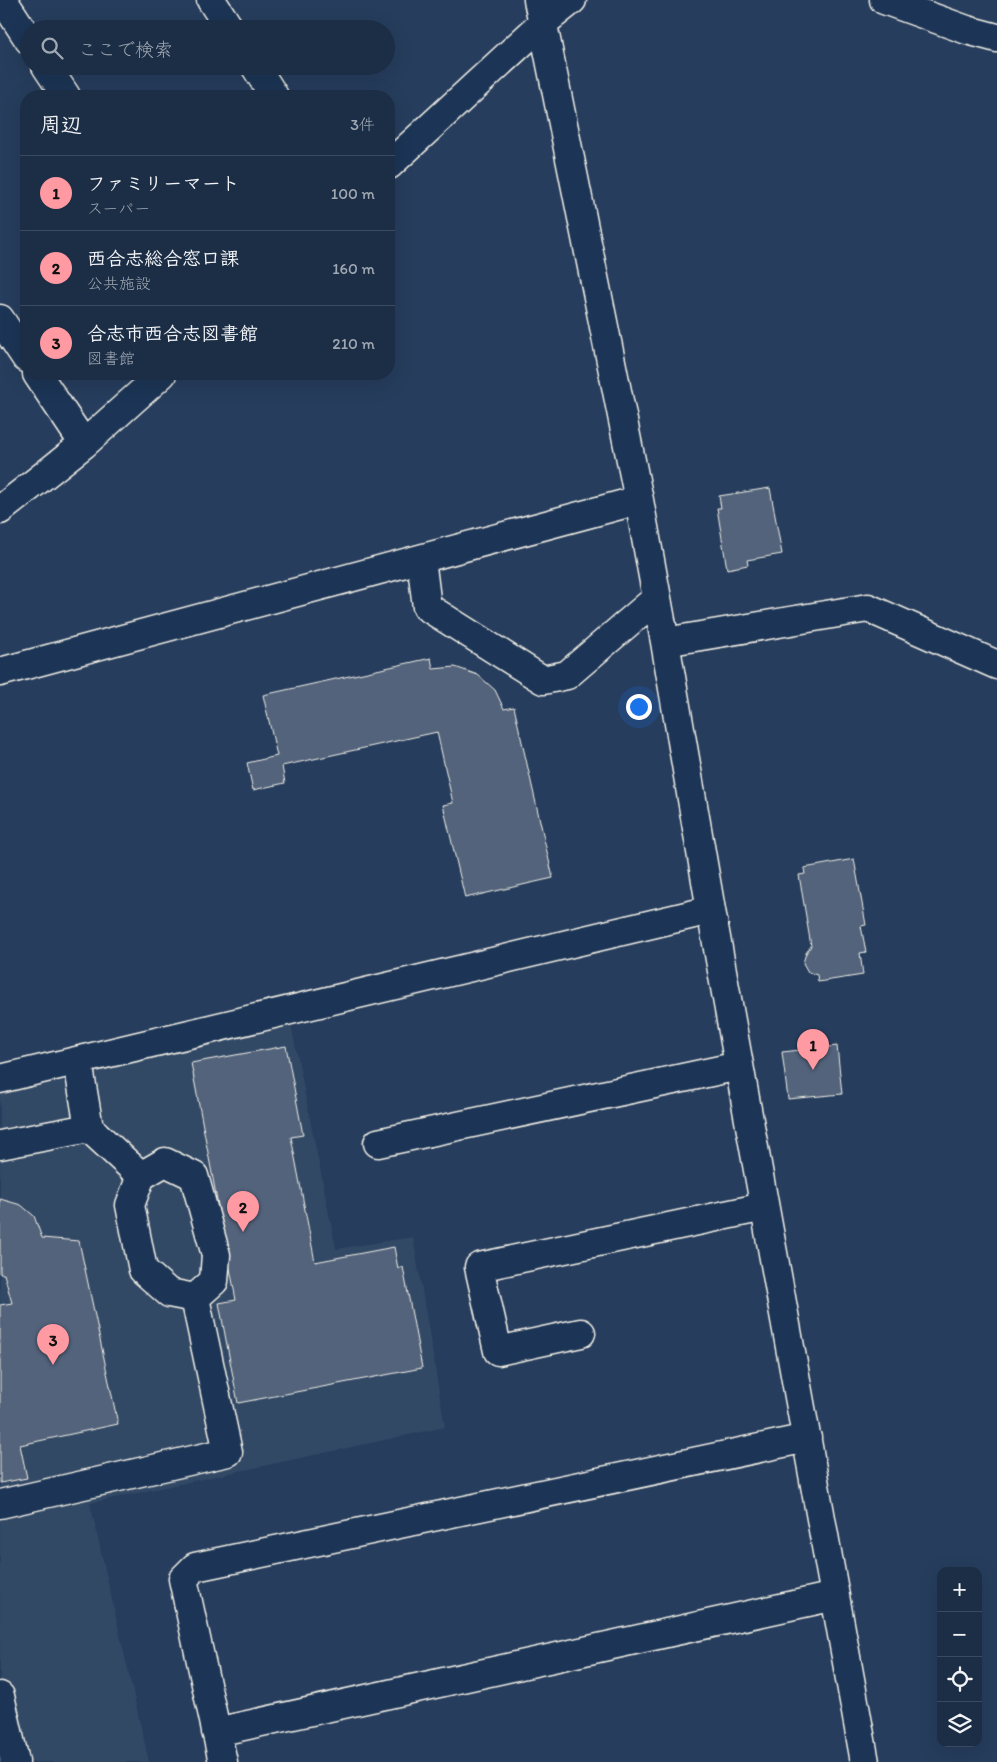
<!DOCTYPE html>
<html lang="ja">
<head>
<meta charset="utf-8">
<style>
	body { margin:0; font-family:Itim,"Klee One",sans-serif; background:#293a51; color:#f1f3f6 }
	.controls { position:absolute; right:15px; bottom:15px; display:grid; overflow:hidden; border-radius:10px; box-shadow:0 5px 20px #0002 }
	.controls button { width:45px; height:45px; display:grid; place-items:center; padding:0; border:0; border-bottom:1px solid #3a4a5f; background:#1c2e46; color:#f1f3f6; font:25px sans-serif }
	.you { position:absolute; left:638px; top:706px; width:18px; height:18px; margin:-12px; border:4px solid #fff; border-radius:50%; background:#1a73e8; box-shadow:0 0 0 8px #1a73e833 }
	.badge { display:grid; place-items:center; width:32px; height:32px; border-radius:50%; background:#ff9aa2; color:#111; font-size:16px; font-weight:700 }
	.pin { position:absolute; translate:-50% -41px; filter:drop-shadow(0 1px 2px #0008) }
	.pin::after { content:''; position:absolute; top:26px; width:18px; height:15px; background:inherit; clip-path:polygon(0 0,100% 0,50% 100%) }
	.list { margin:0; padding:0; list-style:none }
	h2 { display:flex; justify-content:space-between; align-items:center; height:65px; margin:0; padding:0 20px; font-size:21px }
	h2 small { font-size:16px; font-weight:400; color:#a0a8b3 }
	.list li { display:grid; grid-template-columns:32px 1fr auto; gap:15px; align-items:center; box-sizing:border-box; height:75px; padding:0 20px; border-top:1px solid #3a4a5f }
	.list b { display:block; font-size:19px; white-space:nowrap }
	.list p { margin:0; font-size:16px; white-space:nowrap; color:#a0a8b3 }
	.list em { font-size:16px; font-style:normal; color:#a0a8b3 }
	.icon { flex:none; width:28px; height:28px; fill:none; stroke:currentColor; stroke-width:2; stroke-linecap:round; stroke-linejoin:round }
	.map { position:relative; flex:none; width:997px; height:1762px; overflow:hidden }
	.search { position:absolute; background:#1c2e46; box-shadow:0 5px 20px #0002; left:20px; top:20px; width:375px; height:55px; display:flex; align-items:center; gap:12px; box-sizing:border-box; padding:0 18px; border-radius:28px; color:#a0a8b3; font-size:19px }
	.panel { position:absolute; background:#1c2e46; box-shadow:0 5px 20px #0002; left:20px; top:90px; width:375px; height:290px; border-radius:20px }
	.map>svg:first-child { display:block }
	.built { fill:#334966 }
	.building { fill:#52647b; stroke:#f4f1e8 }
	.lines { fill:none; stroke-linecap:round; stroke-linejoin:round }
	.minor-casing { stroke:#f4f1e8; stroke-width:31 }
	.minor { stroke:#1d3557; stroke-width:28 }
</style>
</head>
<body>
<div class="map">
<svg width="997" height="1762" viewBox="0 0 997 1762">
	<rect width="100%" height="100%" fill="#263d5d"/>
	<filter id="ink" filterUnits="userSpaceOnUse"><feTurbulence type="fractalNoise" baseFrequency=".02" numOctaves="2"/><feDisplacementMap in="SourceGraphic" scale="10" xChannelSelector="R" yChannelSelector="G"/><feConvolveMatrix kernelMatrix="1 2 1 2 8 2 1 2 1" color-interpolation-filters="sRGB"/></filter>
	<g filter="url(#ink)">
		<path class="built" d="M 290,1019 L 336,1249 L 413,1237 L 445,1427 L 90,1503 L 149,1762 L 4,1762 L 0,1743 L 0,1089 Z"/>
		<path class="building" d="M 770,488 L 782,554 L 747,560 L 748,565 L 727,569 L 717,508 L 721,508 L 719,496 Z
			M 431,658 L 433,669 L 455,667 L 478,675 L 495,690 L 504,709 L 514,707 L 553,878 L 465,898 L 443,805 L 453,803 L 437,732 L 282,766 L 285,783 L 253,790 L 247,763 L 277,756 L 263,695 Z
			M 854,859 L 866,925 L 861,926 L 866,952 L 860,953 L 863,975 L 818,982 L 817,975 L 808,972 L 803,963 L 806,953 L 811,946 L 799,875 L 805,874 L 804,868 Z
			M 286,1046 L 303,1135 L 291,1137 L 315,1262 L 394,1247 L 398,1269 L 403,1267 L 422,1368 L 238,1403 L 219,1303 L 236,1300 L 191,1063 Z
			M 837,1046 L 842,1094 L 788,1099 L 782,1052 Z
			M 0,1199 L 21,1205 L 34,1216 L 42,1238 L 79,1241 L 118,1424 L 20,1445 L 27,1478 L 0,1483 L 0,1305 L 12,1303 L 4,1274 L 0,1274 Z"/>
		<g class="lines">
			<g class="minor-casing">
				<path id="minor" d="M 3,0 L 29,40
					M 211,0 L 230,29
					M 538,0 L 639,500 L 665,642 L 711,910 L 865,1762
					M 884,0 L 967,30 L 997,38
					M 46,66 L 66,96
					M 255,66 L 274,96
					M 389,165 L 543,23 L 572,0
					M 0,319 L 26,358
					M 37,374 L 84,444
					M 0,510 L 84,444 L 162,374
					M 421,559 L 427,607 L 543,680 L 567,675 L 657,598
					M 665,642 L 868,608 L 997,665
					M 0,672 L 639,500
					M 78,1062 L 89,1128 L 141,1176
					M 0,1079 L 711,910
					M 378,1143 L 739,1066
					M 0,1145 L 89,1128
					M 165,1162 L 194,1176 L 216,1255 L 214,1281 L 195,1298 L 169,1293 L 143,1270 L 130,1205 L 141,1176 Z
					M 581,1333 L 498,1351 L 479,1267 L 764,1207
					M 0,1504 L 228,1452 L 195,1298
					M 0,1696 L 15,1762
					M 216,1732 L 835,1596
					M 223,1762 L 183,1579 L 195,1567 L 807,1438"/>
			</g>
			<use href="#minor" class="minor"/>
		</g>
	</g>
</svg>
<div class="controls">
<button>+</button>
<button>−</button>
<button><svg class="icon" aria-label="locate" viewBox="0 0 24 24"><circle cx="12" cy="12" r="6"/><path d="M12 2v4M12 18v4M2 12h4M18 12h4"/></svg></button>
<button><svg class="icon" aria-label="layers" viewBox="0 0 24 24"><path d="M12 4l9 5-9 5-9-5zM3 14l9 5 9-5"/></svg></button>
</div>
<div class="you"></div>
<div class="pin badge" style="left:813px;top:1070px">1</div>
<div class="pin badge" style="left:243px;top:1232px">2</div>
<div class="pin badge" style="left:53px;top:1365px">3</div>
<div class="search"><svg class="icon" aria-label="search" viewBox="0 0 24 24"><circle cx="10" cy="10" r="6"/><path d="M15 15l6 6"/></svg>ここで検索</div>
<section class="panel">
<h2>周辺<small>3件</small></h2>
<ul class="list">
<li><span class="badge">1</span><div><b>ファミリーマート</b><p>スーパー</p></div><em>100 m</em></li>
<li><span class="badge">2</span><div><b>西合志総合窓口課</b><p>公共施設</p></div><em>160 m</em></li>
<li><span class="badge">3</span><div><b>合志市西合志図書館</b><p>図書館</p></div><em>210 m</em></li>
</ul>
</section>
</div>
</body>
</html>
